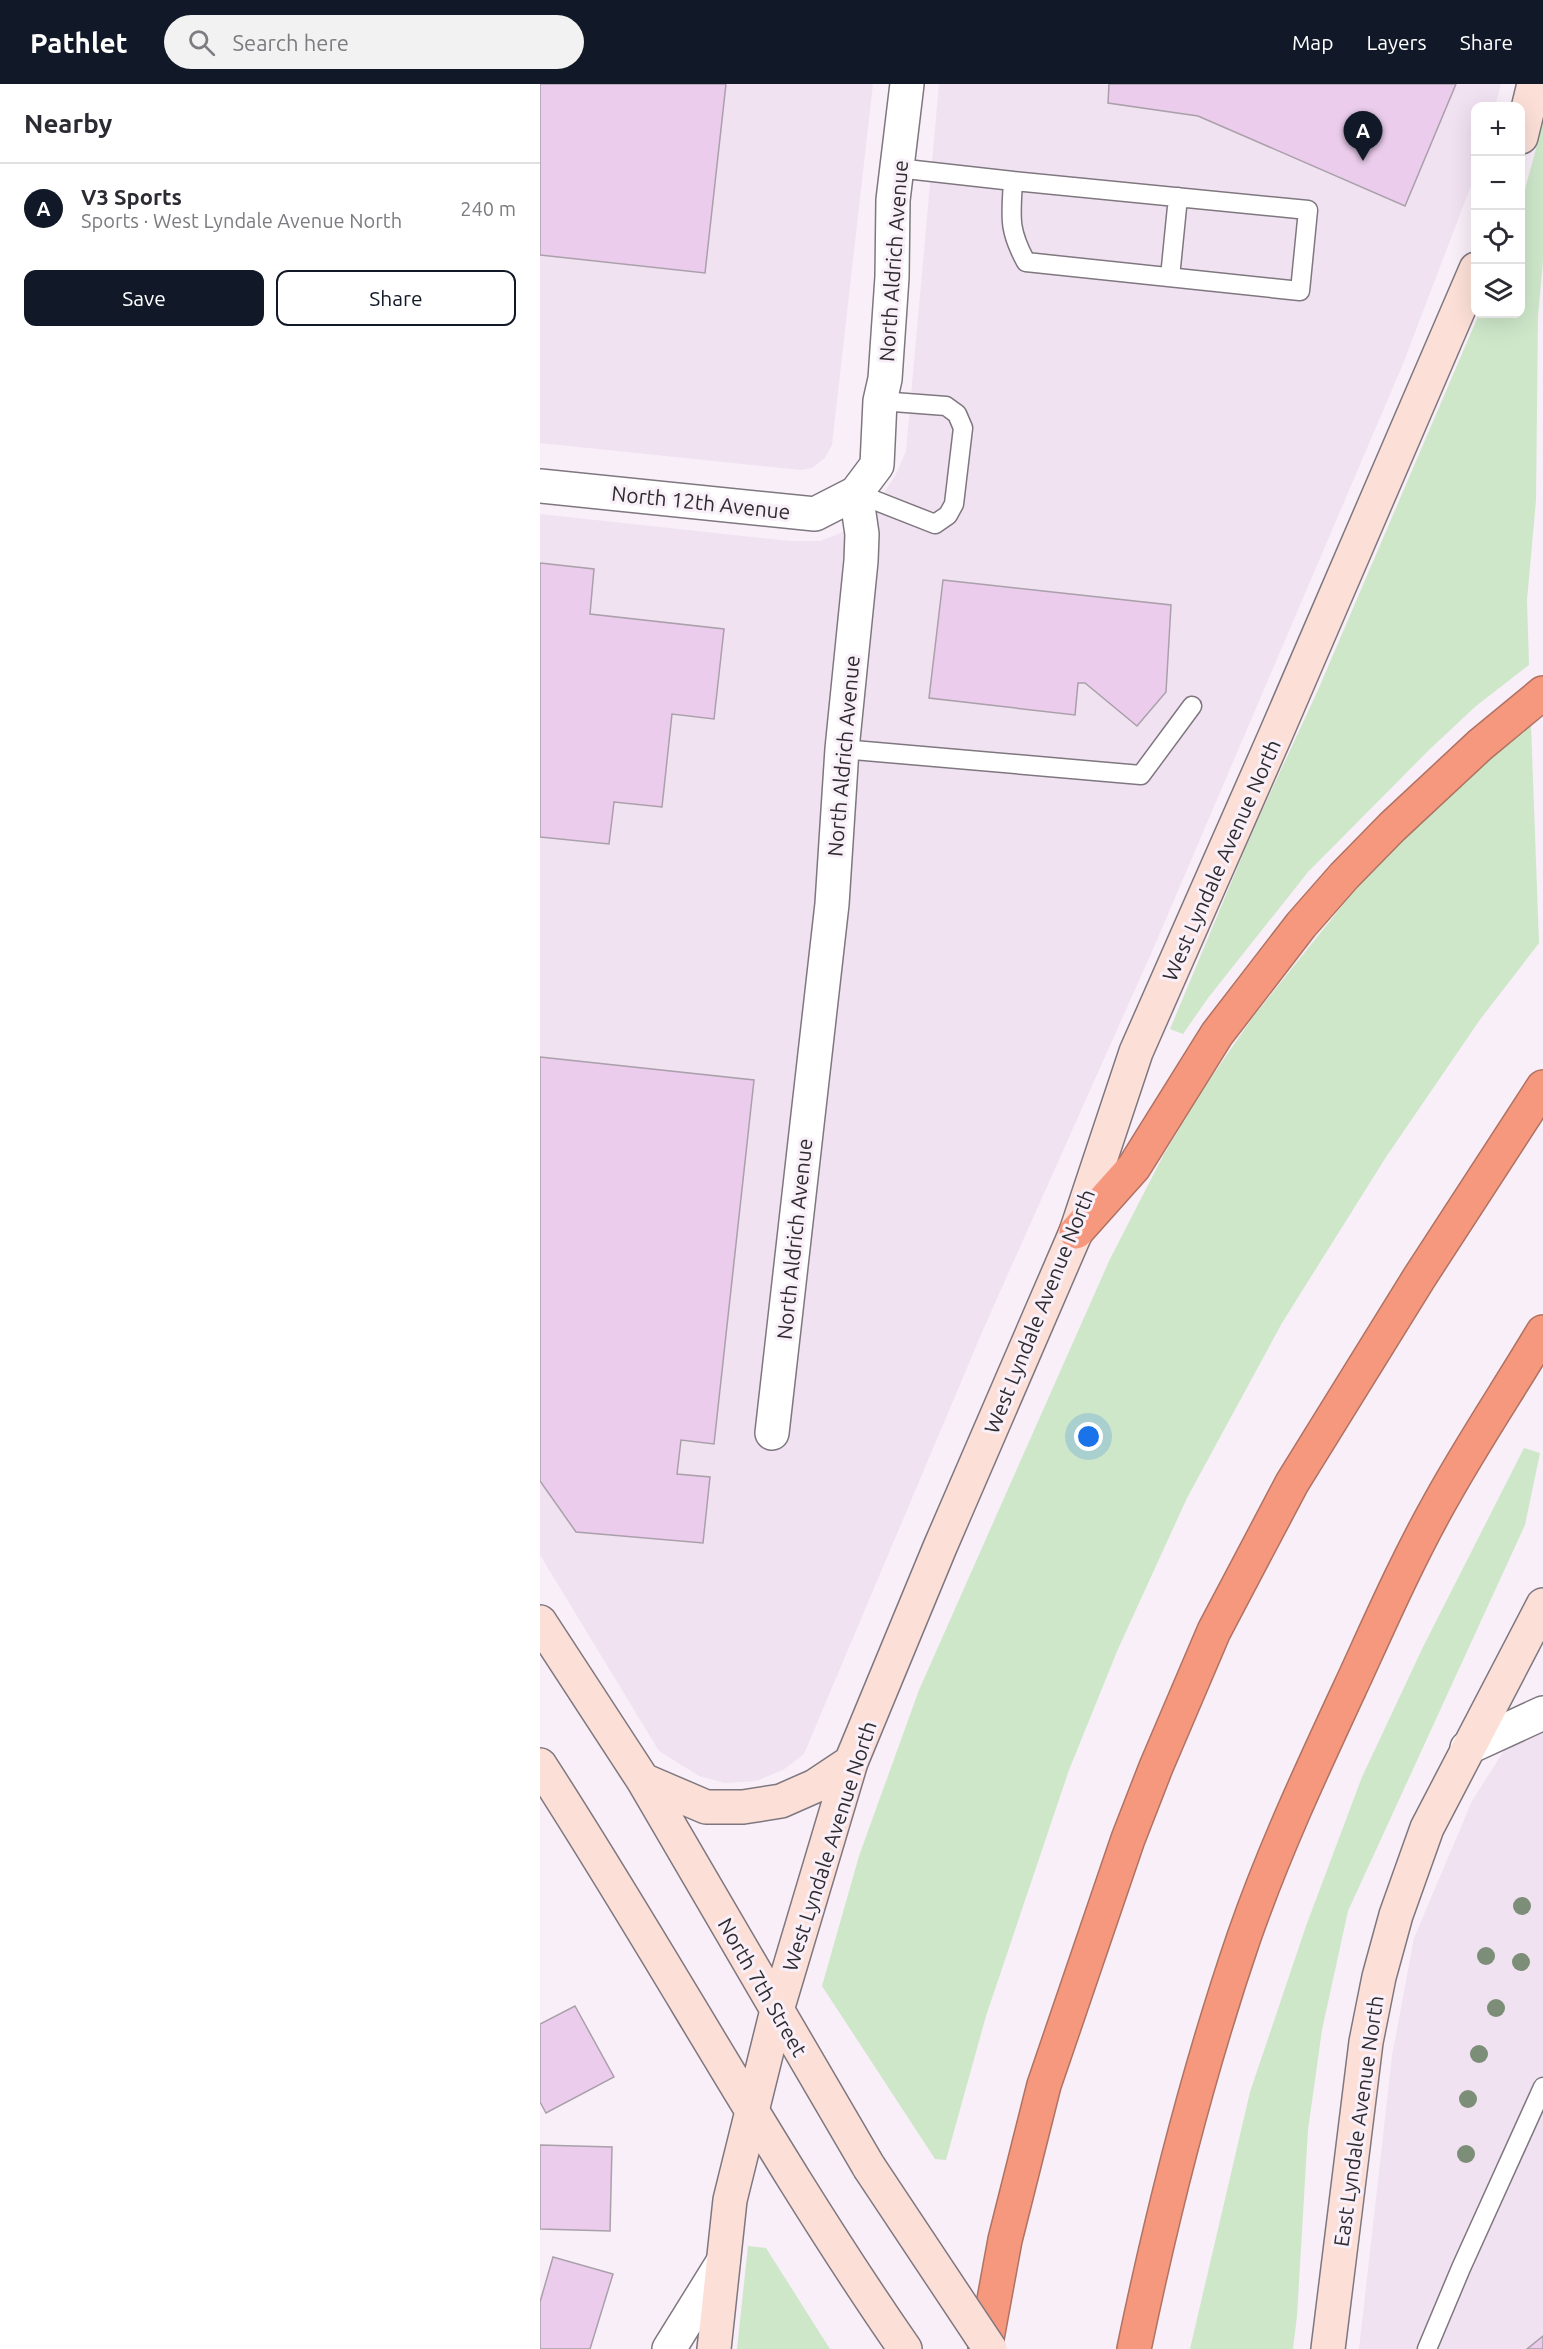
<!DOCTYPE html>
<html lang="en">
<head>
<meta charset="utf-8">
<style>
	body { margin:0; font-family:Ubuntu,sans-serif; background:#f2f2f3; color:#2b2b33 }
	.controls { position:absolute; right:18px; top:18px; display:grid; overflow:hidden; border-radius:12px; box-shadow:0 6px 24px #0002 }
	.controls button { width:54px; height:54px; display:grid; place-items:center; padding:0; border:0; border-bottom:2px solid #e1e1e2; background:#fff; color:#2b2b33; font:30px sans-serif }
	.you { position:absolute; left:549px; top:1353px; width:21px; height:21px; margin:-15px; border:4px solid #fff; border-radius:50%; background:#1a73e8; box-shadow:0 0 0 9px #1a73e833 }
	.badge { display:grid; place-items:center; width:39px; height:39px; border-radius:50%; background:#111827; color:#fff; font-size:20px; font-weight:700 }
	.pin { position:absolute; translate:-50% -50px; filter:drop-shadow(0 2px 3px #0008) }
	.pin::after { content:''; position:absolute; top:32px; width:21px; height:18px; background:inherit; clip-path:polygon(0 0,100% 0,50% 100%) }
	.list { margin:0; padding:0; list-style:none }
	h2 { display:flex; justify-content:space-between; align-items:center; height:78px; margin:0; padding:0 24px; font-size:26px }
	h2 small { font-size:20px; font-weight:400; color:#7c7c81 }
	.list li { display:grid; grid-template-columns:39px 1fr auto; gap:18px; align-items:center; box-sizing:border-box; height:90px; padding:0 24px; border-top:2px solid #e1e1e2 }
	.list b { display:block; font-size:22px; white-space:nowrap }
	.list p { margin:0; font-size:20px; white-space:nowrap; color:#7c7c81 }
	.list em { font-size:20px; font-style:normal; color:#7c7c81 }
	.actions { display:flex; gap:12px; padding:18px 24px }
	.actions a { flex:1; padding:14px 0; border:2px solid #111827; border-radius:12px; text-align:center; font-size:21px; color:#111827 }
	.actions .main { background:#111827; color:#fff }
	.icon { flex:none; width:33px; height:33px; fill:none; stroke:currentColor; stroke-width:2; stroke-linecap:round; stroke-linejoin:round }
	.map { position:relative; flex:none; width:1003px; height:2265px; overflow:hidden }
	header { display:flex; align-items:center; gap:36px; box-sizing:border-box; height:84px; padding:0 30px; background:#111827; color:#fff }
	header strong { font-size:28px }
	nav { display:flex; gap:33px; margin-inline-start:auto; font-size:21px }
	.search { width:420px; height:54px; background:#f2f2f3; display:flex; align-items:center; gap:15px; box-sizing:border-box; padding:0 21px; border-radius:33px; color:#7c7c81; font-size:22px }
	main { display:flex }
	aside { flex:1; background:#fff }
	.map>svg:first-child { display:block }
	.built { fill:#f1e2f2 }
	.green { fill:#cee7c9 }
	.building { fill:#ebccec; stroke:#a9a0a9; stroke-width:1.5 }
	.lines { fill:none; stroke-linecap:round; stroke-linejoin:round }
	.service-casing { stroke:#7f777f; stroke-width:21 }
	.minor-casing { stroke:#7f777f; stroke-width:36 }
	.secondary-casing { stroke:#7f777f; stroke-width:36 }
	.motorway-casing { stroke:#b07262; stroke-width:36 }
	.service { stroke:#fff; stroke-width:18 }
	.minor { stroke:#fff; stroke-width:33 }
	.secondary { stroke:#fce0d8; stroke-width:33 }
	.motorway { stroke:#f5987d; stroke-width:33 }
	.secondary-bridge-casing { stroke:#7f777f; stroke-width:36; stroke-linecap:butt }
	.secondary-bridge { stroke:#fce0d8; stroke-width:33 }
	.tree { fill:#7d8e78 }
	.labels { text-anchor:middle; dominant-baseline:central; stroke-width:6; stroke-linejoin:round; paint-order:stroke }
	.street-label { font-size:21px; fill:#2f2c2f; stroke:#f8eff9 }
</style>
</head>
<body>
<header>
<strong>Pathlet</strong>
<div class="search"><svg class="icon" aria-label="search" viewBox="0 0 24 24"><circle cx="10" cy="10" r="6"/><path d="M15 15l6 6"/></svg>Search here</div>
<nav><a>Map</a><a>Layers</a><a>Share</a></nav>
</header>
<main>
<aside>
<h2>Nearby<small></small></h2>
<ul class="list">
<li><span class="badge">A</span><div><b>V3 Sports</b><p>Sports · West Lyndale Avenue North</p></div><em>240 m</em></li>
</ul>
<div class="actions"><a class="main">Save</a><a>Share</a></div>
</aside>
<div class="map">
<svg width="1003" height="2265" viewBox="0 0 1003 2265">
	<rect width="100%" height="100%" fill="#f8eff9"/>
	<path class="built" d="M 0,0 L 333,0 L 292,361 L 285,374 L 272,384 L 261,386 L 0,359 Z
		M 399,0 L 961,0 L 955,22 L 936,22 L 935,91 L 863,280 L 614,863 L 443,1246 L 264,1670 L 243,1686 L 216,1697 L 185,1699 L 159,1692 L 119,1667 L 0,1471 L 0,430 L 250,457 L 280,457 L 301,449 L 338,418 L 356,390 L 366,367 Z
		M 1003,1643 L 1003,2265 L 819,2265 L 852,1972 L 874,1854 L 932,1717 L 968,1660 Z"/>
	<path class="green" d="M 1003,39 L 1003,177 L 998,232 L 996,416 L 987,516 L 989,581 L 936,622 L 890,665 L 768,788 L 668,914 L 643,950 L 630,945 L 714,744 L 778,606 L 939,230 L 981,230 L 981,120 Z
		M 991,641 L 999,859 L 939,937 L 846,1073 L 742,1239 L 647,1414 L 578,1565 L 529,1686 L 446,1932 L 406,2076 L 395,2075 L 282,1902 L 319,1772 L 379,1606 L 570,1175 L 624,1070 L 668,998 L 713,933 L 817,803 L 878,737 L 947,676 Z
		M 984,1364 L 1000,1369 L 985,1441 L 808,1827 L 782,1946 L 768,2046 L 757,2232 L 753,2265 L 650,2265 L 710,2008 L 766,1842 L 822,1693 L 883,1563 Z
		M 208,2162 L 226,2164 L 290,2265 L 197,2265 Z"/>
	<path class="building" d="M 0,0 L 186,0 L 165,189 L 0,171 Z
		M 569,0 L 916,0 L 865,122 L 658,32 L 568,19 Z
		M 0,479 L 54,485 L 50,530 L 184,545 L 174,635 L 132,630 L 122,723 L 74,718 L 69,760 L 0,753 Z
		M 403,496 L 631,521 L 626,608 L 597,642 L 545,599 L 538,599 L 535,631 L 389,614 Z
		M 0,973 L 214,996 L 174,1360 L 141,1356 L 137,1390 L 170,1393 L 163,1459 L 36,1448 L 0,1397 Z
		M 35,1922 L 74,1993 L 6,2029 L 0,2018 L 0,1940 Z
		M 0,2061 L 72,2063 L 70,2147 L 0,2145 Z
		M 13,2173 L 73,2190 L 50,2265 L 0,2265 L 0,2218 Z
		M 1003,2252 L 1003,2265 L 987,2265 Z"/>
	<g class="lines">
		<g class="service-casing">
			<path id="service" d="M 357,84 L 473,97 C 471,133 468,145 486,178 L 760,207 L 768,126 L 473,97
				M 630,193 L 638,113
				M 316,409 L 395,440 L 408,431 L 414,420 L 423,344 L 417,330 L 406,322 L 340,317
				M 302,665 L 601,691 L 652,622
				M 887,2265 L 921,2184 L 1003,2003"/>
		</g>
		<g class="minor-casing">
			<path id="minor" d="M 0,402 L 275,430 L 316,409
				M 232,1349 L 292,820 L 302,665 L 321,477 L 322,450 L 316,409 L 337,381 L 340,317 L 345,295 L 352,193 L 353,116 L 367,0
				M 927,1664 L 1003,1629
				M 129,2265 L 183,2178"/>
		</g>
		<g class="secondary-casing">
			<path id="secondary" d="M 981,53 L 994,0
				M 0,1538 L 103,1696 L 329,2083
				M 0,1681 C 125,1874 234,2076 365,2265
				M 103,1696 L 166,1723 L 203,1723 L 241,1717 L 275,1702 L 311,1678
				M 174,2265 L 190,2116 L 237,1926 L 311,1678 L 400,1463 L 536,1148 L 596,968 L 735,652 L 936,185
				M 788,2265 L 826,1958 L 839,1893 L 856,1831 L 887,1744 L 1003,1521"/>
		</g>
		<g class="motorway-casing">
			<path id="motorway" d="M 536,1148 L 594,1083 L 677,950 L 761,841 L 804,792 L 852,743 L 940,661 L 1003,609
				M 445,2265 L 465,2156 L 504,2001 L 588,1755 L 616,1683 L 674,1547 L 752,1399 L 879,1194 L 1003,1003
				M 594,2265 C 623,2126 658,1987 704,1853 C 735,1764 775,1679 815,1593 C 842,1534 868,1475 900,1418 C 932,1360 969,1305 1003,1248"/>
		</g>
		<use href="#service" class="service"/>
		<use href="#minor" class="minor"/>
		<use href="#secondary" class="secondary"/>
		<use href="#motorway" class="motorway"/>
		<g class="secondary-bridge-casing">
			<path id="secondary-bridge" d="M 329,2083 L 450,2265"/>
		</g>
		<use href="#secondary-bridge" class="secondary-bridge"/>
	</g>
	<g class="tree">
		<circle cx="982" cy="1822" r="9"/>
		<circle cx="946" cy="1872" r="9"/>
		<circle cx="981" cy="1878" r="9"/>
		<circle cx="956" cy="1924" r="9"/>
		<circle cx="939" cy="1970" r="9"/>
		<circle cx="928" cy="2015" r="9"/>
		<circle cx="926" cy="2070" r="9"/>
	</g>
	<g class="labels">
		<g class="street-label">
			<text transform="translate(353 177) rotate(-86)">North Aldrich Avenue</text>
			<text transform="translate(161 418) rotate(6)">North 12th Avenue</text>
			<text transform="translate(303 672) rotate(-85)">North Aldrich Avenue</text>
			<text transform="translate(681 776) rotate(-66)">West Lyndale Avenue North</text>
			<text transform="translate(254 1155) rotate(-84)">North Aldrich Avenue</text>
			<text transform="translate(499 1227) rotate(-68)">West Lyndale Avenue North</text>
			<text transform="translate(289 1762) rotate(-72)">West Lyndale Avenue North</text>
			<text transform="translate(223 1903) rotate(60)">North 7th Street</text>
			<text transform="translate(818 2037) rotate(-82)">East Lyndale Avenue North</text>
		</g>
	</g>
</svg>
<div class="controls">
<button>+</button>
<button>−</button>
<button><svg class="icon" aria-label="locate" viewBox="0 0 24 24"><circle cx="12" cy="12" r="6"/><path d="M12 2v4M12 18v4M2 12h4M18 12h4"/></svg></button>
<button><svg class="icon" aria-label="layers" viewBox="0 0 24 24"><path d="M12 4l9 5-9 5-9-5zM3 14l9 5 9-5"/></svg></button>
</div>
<div class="you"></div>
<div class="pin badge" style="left:823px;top:77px">A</div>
</div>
</main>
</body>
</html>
